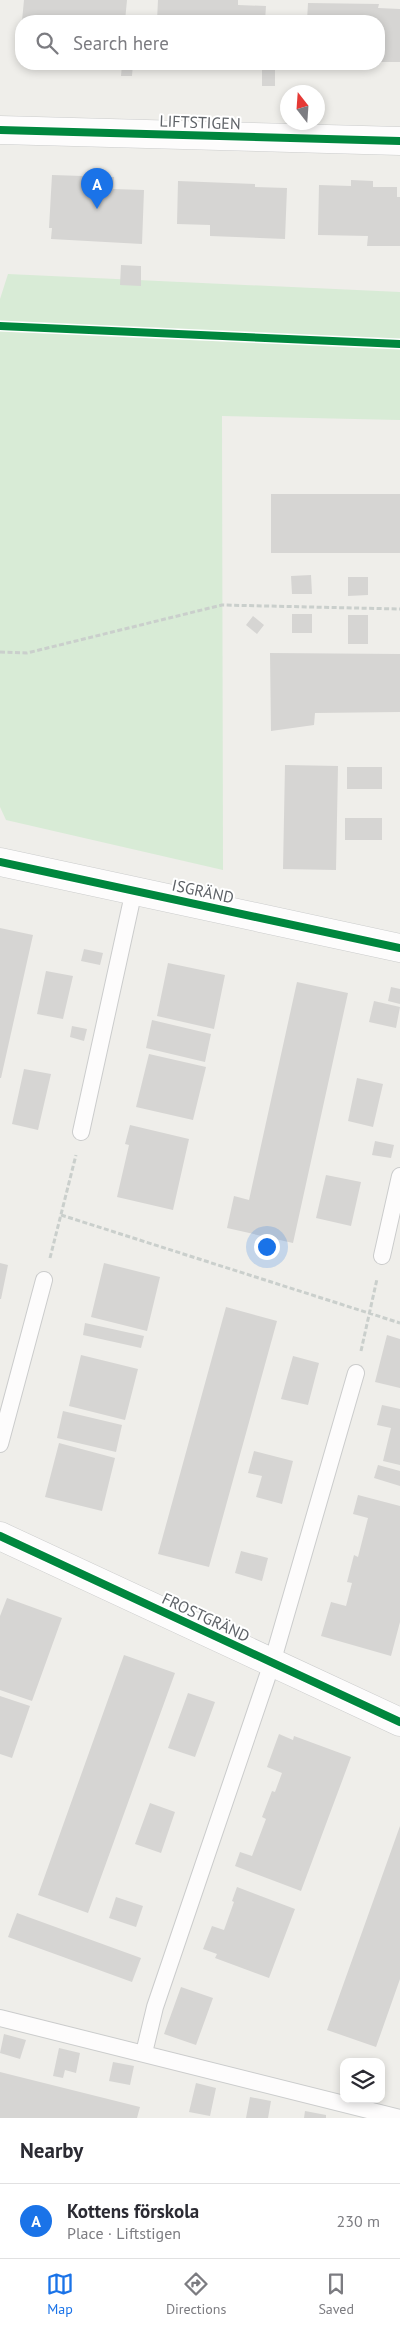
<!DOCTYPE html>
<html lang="en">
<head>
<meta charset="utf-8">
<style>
	body { margin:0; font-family:"PT Sans",sans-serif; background:#f2f2f3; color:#2b2b33 }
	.controls { position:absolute; right:15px; bottom:15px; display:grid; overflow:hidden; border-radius:10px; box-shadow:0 2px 8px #0003 }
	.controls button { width:45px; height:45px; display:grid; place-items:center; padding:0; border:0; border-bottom:1px solid #e1e1e2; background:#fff; color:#2b2b33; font:25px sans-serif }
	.compass { position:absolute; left:280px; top:85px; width:45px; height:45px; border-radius:50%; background:#fff; box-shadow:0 2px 8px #0003; rotate:343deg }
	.you { position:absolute; left:266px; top:1246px; width:18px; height:18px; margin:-12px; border:4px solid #fff; border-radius:50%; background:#1a73e8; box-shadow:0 0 0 8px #1a73e833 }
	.badge { display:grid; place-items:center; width:32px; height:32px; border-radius:50%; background:#1a73e8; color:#fff; font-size:16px; font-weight:700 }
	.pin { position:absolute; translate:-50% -41px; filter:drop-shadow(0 1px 2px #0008) }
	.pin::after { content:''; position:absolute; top:26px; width:18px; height:15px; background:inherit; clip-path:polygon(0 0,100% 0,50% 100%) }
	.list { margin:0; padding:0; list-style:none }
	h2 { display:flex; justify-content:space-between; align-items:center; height:65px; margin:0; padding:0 20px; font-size:21px }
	h2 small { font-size:16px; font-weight:400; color:#7c7c81 }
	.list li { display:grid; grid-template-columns:32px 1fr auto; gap:15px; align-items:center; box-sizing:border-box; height:75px; padding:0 20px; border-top:1px solid #e1e1e2 }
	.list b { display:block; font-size:19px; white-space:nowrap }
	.list p { margin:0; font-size:16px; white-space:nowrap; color:#7c7c81 }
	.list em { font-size:16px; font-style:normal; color:#7c7c81 }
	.icon { flex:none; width:28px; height:28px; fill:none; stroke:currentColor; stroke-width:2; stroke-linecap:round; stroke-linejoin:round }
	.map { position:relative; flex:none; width:400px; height:2118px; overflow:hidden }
	.search { position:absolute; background:#fff; box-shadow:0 2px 8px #0003; left:15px; right:15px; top:15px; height:55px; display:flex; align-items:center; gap:12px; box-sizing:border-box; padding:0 18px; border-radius:20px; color:#7c7c81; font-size:19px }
	.sheet { height:140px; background:#fff }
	nav { display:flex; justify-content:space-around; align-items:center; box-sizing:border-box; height:70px; border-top:1px solid #e1e1e2; background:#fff; font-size:14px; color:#7c7c81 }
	nav a { display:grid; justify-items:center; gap:2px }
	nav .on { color:#1a73e8 }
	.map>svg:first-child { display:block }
	.green { fill:#d8ebd6 }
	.building { fill:#d6d5d3 }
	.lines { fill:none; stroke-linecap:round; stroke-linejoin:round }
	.service-casing { stroke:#cbcccc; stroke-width:18 }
	.minor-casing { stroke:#cbcccc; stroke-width:29 }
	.path { stroke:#cacfcc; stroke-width:3; stroke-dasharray:5 2.5; stroke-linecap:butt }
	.service { stroke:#fdfcfc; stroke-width:16 }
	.minor { stroke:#fdfcfc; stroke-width:28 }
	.cycleway-casing { stroke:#fff; stroke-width:11 }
	.cycleway { stroke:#00873e; stroke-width:8 }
	.labels { text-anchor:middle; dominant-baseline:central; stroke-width:4; stroke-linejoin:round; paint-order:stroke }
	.street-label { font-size:16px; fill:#5f6368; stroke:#fff }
</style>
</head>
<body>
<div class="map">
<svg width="400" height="2118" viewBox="0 0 400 2118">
	<rect width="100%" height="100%" fill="#efeeea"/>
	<path class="green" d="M 8,274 L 400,292 L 400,420 L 222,416 L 223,870 L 6,820 L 0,807 L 0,299 Z"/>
	<path class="building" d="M 24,0 L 127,0 L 125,21 L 22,21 Z
		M 158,0 L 238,0 L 238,5 L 266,6 L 265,21 L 157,21 Z
		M 308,3 L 379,4 L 378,8 L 400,9 L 400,62 L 379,62 L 379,21 L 307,21 Z
		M 122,64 L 133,64 L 132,76 L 121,76 Z
		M 262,68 L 275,68 L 275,86 L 262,86 Z
		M 52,175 L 114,177 L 113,189 L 144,190 L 142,244 L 51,239 L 52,228 L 49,228 Z
		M 351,180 L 373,181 L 373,187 L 397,187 L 397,197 L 400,197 L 400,246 L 367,246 L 368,236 L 318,235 L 319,185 L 351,186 Z
		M 178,181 L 255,184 L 255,187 L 287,188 L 285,239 L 210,236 L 210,225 L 177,224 Z
		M 121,265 L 141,266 L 141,286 L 120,285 Z
		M 271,494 L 400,494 L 400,553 L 271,553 Z
		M 311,575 L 312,594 L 292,594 L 291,576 Z
		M 348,577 L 368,577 L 368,595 L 348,596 Z
		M 292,614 L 312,614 L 312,633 L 292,633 Z
		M 348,615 L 368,615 L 368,644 L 348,644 Z
		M 253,616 L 264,625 L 257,634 L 246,625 Z
		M 270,653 L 400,654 L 400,712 L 315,713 L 314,725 L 271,731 Z
		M 285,765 L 338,766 L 336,870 L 283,869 Z
		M 347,767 L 382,767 L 382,789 L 347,789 Z
		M 345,818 L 382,818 L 382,840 L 345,840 Z
		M 0,928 L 33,935 L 1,1078 L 0,1078 Z
		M 84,949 L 103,953 L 100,965 L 81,961 Z
		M 168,963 L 225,975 L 214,1029 L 157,1016 Z
		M 46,971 L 73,976 L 63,1019 L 37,1014 Z
		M 297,982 L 348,993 L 293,1243 L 227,1228 L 234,1196 L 249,1200 Z
		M 391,987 L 400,989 L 400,1004 L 388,1001 Z
		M 374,1001 L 400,1007 L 396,1028 L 369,1022 Z
		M 152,1020 L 211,1034 L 205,1062 L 146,1048 Z
		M 72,1026 L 87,1029 L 84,1041 L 70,1037 Z
		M 149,1054 L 206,1067 L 193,1120 L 136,1107 Z
		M 24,1069 L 51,1074 L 38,1130 L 12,1124 Z
		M 357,1078 L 383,1084 L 373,1127 L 348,1121 Z
		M 130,1125 L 189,1139 L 173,1210 L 117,1197 L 129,1145 L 125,1144 Z
		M 375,1141 L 394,1145 L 391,1158 L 372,1155 Z
		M 326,1175 L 361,1182 L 351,1226 L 316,1218 Z
		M 0,1263 L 8,1265 L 1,1299 L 0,1299 Z
		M 104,1263 L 160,1277 L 147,1331 L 91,1317 Z
		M 226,1307 L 277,1321 L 209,1567 L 158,1554 Z
		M 85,1323 L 144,1336 L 141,1348 L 83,1335 Z
		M 387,1335 L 400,1339 L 400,1388 L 375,1382 Z
		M 81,1355 L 138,1369 L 125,1420 L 69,1406 Z
		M 293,1356 L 319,1363 L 308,1405 L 281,1399 Z
		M 382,1405 L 400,1409 L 400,1465 L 383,1461 L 391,1428 L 377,1425 Z
		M 63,1411 L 122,1425 L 116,1452 L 57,1438 Z
		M 59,1443 L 115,1458 L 102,1511 L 45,1497 Z
		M 254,1451 L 293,1461 L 282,1504 L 256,1497 L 262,1476 L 248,1473 Z
		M 378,1465 L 400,1471 L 400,1486 L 374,1478 Z
		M 358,1495 L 400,1506 L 400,1622 L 391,1656 L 321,1636 L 331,1602 L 346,1606 L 352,1583 L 347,1582 L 354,1555 L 358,1557 L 368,1518 L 353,1514 Z
		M 241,1551 L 268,1558 L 262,1581 L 235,1573 Z
		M 7,1598 L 62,1618 L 32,1701 L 0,1690 L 0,1616 Z
		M 124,1655 L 175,1673 L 88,1913 L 38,1895 Z
		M 188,1693 L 215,1702 L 195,1757 L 168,1748 Z
		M 0,1696 L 30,1706 L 12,1758 L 0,1754 Z
		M 279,1734 L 293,1740 L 294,1736 L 351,1757 L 301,1891 L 235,1866 L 240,1852 L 252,1856 L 266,1819 L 262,1817 L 272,1791 L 275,1792 L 282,1773 L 267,1767 Z
		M 150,1803 L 175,1812 L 161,1853 L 135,1844 Z
		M 400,1826 L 400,1979 L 376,2047 L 327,2030 Z
		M 237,1887 L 295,1909 L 269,1978 L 215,1958 L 217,1954 L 203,1949 L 212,1926 L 224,1930 L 234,1902 L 232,1901 Z
		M 116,1897 L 143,1906 L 136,1927 L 109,1918 Z
		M 17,1913 L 141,1958 L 132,1982 L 8,1937 Z
		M 181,1987 L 213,1998 L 196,2045 L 164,2034 Z
		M 4,2034 L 26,2040 L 20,2059 L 0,2053 Z
		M 59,2048 L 80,2053 L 76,2073 L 65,2070 L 63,2078 L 53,2076 Z
		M 113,2062 L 134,2066 L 130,2085 L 109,2081 Z
		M 0,2072 L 140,2107 L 137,2118 L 0,2118 Z
		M 196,2083 L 216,2088 L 210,2116 L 189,2112 Z
		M 250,2097 L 271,2101 L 268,2118 L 246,2118 Z
		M 305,2111 L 326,2115 L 326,2118 L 304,2118 Z"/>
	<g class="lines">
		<g class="service-casing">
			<path id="service" d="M 81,1132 L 134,890
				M 382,1256 L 400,1176
				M 0,1444 L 44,1280
				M 0,2018 L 400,2118
				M 144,2053 L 155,2007 L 272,1663 L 356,1373"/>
		</g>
		<g class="minor-casing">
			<path id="minor" d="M 0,130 L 400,141
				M 0,862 L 400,948
				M 0,1536 L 400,1722"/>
		</g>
		<path class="path" d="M 0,652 L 27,653 L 222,605 L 400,609
			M 61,1215 L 400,1323
			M 50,1258 L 76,1155
			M 361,1351 L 377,1279"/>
		<use href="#service" class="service"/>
		<use href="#minor" class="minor"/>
		<g class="cycleway-casing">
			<path id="cycleway" d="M 0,130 L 400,141
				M 0,326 L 400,344
				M 0,862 L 400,948
				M 0,1536 L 400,1722"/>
		</g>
		<use href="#cycleway" class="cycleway"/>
	</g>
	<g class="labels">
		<g class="street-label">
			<text transform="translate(200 122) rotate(2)">LIFTSTIGEN</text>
			<text transform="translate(203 891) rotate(12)">ISGRÄND</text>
			<text transform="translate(206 1617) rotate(25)">FROSTGRÄND</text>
		</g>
	</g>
</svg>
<div class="controls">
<button><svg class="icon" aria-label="layers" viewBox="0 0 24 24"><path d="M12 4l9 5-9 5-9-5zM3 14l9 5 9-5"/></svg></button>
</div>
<svg class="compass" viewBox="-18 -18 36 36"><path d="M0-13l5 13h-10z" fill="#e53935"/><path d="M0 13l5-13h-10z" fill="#7c7c81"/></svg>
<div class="you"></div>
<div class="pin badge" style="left:97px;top:209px">A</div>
<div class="search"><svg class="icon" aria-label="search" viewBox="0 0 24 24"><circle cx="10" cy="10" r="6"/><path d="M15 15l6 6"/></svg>Search here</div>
</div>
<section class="sheet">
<h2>Nearby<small></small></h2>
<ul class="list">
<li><span class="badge">A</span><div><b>Kottens förskola</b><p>Place · Liftstigen</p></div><em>230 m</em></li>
</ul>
</section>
<nav>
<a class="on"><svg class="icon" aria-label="map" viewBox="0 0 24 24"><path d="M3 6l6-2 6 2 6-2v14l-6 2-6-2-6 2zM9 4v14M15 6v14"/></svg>Map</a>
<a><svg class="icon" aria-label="directions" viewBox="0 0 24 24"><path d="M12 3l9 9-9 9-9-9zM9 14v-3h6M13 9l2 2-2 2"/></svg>Directions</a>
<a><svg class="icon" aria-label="saved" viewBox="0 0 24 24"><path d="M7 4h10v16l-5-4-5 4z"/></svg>Saved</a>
</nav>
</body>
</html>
